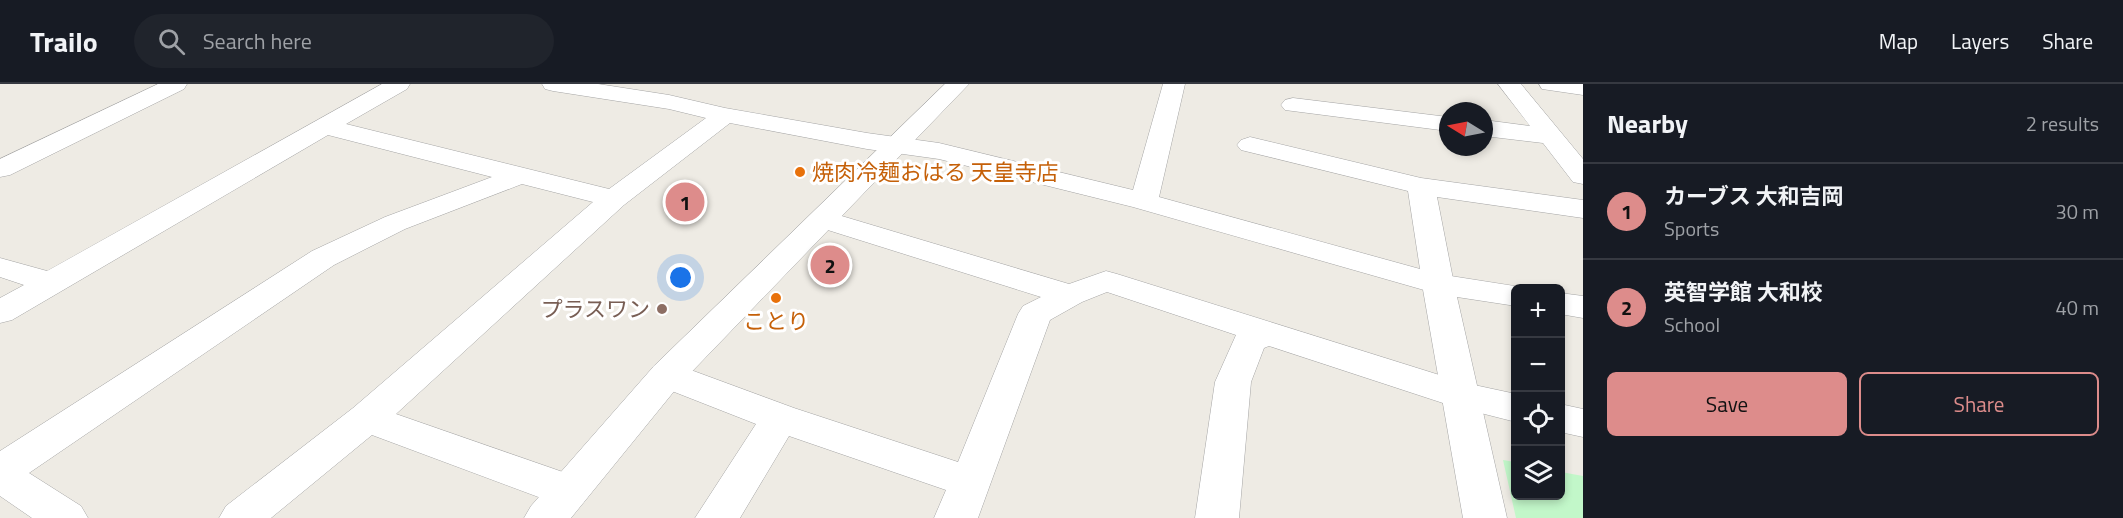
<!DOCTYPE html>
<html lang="en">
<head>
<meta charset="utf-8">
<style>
	body { margin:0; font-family:"Titillium Web","Noto Sans JP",sans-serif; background:#20242c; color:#f1f3f6 }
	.controls { position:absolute; right:18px; bottom:18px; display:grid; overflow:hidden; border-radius:9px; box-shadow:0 3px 9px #0003 }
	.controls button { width:54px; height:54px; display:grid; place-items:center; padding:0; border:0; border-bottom:2px solid #363941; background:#171b24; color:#f1f3f6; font:30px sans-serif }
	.compass { position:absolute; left:1439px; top:18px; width:54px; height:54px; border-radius:50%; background:#171b24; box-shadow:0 3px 9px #0003; rotate:280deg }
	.you { position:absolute; left:681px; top:194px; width:21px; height:21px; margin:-15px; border:4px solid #fff; border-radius:50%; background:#1a73e8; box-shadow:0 0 0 9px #1a73e833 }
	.badge { display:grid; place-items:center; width:39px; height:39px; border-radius:50%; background:#dd8c8b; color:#111; font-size:20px; font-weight:700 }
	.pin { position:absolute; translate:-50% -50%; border:3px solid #fff; box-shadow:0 2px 6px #0006 }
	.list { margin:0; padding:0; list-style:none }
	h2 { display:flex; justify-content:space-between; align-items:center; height:78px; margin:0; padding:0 24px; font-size:26px }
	h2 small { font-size:20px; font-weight:400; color:#9ea1a6 }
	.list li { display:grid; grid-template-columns:39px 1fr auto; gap:18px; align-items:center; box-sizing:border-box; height:96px; padding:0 24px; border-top:2px solid #363941 }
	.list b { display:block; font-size:22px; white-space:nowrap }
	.list p { margin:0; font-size:20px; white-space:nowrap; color:#9ea1a6 }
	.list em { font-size:20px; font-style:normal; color:#9ea1a6 }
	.actions { display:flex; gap:12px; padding:18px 24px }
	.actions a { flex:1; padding:14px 0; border:2px solid #dd8c8b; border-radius:9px; text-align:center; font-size:21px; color:#dd8c8b }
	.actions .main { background:#dd8c8b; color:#111 }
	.icon { flex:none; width:33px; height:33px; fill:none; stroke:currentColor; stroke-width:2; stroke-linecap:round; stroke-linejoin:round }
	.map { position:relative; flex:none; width:1583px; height:434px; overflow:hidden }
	header { display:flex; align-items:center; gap:36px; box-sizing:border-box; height:84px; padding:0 30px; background:#171b24; border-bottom:2px solid #363941 }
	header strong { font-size:28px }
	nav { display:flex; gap:33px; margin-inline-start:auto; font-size:21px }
	.search { width:420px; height:54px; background:#20242c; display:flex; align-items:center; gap:15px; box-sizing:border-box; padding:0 21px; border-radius:33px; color:#9ea1a6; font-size:22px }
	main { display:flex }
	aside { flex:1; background:#171b24 }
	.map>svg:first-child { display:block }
	.park { fill:#c2f7c9 }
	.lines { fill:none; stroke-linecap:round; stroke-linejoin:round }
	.minor-casing { stroke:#a5a5a5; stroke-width:1 }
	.tertiary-casing { stroke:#a5a5a5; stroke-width:1 }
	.minor { fill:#fff; fill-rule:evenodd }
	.tertiary { fill:#fff; fill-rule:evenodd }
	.food-dot { fill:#e8710a; stroke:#fff; stroke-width:2 }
	.education-dot { fill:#8d6e63; stroke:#fff; stroke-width:2 }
	.labels { text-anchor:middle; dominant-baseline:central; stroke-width:6; stroke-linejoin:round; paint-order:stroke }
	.food-label { font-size:22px; fill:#c56008; stroke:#fff; text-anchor:start }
	.education-label { font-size:22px; fill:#785e54; stroke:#fff; text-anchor:end }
</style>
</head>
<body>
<header>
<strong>Trailo</strong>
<div class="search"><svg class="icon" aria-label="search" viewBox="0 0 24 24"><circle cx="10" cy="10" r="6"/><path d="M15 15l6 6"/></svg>Search here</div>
<nav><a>Map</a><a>Layers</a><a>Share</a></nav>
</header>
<main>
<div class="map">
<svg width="1583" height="434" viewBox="0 0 1583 434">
	<rect width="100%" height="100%" fill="#eeebe4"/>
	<path class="park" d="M 1503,376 L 1515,378 L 1516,412 L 1560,412 L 1561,388 L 1583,392 L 1583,434 L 1516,434 Z"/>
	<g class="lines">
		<g class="minor-casing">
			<path id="minor" d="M 158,0 L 187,0 L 184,5 L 10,91 L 0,93 L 0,75 Z
				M 382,0 L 410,0 L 407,5 L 346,40 L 609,105 L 706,34 L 669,25 L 553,7 L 545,5 L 542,0 L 598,0 L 669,11 L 725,24 L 867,49 L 939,59 L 1133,106 L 1163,0 L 1185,0 L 1159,113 L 1420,185 L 1408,107 L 1241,66 L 1237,61 L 1241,56 L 1250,53 L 1421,94 L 1583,116 L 1583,134 L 1437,113 L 1454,200 L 1449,207 L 1438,210 L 1133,123 L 939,75 L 867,65 L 730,39 L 624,121 L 396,330 L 583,395 L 589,407 L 583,419 L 568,424 L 372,351 L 271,434 L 219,434 L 226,422 L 353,324 L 593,118 L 522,100 L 405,145 L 334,181 L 29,389 L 81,422 L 88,434 L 32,434 L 0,412 L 0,367 L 312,167 L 385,133 L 492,93 L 328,51 L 12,236 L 0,239 L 0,214 L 24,201 L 0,193 L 0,174 L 47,187 Z
				M 1498,0 L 1521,0 L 1583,75 L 1583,100 L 1573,98 L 1543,59 L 1484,52 L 1484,36 L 1530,42 Z
				M 1539,0 L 1583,0 L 1583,11 L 1542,5 Z
				M 1293,14 L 1448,33 L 1448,47 L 1285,26 L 1281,21 L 1285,16 Z
				M 825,127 L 1069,200 L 1106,187 L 1117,190 L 1465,299 L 1516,310 L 1516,338 L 1449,321 L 1269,262 L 1264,264 L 1251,298 L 1239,434 L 1195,434 L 1215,298 L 1236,251 L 1107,208 L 1082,218 L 1050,236 L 978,434 L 934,434 L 946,406 L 789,352 L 740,434 L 695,434 L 756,340 L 654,300 L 649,291 L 654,282 L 667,278 L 680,282 L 794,324 L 958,378 L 1018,230 L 1023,222 L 1041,213 L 815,142 L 810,136 L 815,130 Z
				M 1560,320 L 1583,325 L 1583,353 L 1560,348 Z"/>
		</g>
		<g class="tertiary-casing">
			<path id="tertiary" d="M 945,0 L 969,0 L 680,300 L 571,434 L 524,434 L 531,422 L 654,282 Z
				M 1438,190 L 1527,204 L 1516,204 L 1516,222 L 1457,213 L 1507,434 L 1463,434 L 1422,200 L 1427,193 Z
				M 1560,209 L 1583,212 L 1583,234 L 1560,230 Z"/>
		</g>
		<use href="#minor" class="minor"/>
		<use href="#tertiary" class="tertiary"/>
	</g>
	<g class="food-dot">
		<circle cx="800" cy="88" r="6"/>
		<circle cx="776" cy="214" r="6"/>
	</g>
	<circle class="education-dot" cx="662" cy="225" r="6"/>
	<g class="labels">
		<g class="food-label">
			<text x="812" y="88">焼肉冷麺おはる 天皇寺店</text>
			<text x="776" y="237" text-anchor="middle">ことり</text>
		</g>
		<g class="education-label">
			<text x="650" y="225">プラスワン</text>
		</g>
	</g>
</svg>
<div class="controls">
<button>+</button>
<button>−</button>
<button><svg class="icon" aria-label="locate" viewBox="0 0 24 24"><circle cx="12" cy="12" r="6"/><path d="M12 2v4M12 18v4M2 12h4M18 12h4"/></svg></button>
<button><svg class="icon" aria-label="layers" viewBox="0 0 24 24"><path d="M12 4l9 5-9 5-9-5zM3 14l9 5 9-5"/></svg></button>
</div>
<svg class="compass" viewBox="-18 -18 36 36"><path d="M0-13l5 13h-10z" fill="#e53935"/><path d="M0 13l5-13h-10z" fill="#9ea1a6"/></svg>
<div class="you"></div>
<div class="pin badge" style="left:685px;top:118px">1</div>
<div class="pin badge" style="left:830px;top:181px">2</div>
</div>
<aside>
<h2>Nearby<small>2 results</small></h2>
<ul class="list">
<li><span class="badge">1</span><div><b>カーブス 大和吉岡</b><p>Sports</p></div><em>30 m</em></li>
<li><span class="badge">2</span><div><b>英智学館 大和校</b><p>School</p></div><em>40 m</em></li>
</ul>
<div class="actions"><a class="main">Save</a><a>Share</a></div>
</aside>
</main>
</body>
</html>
